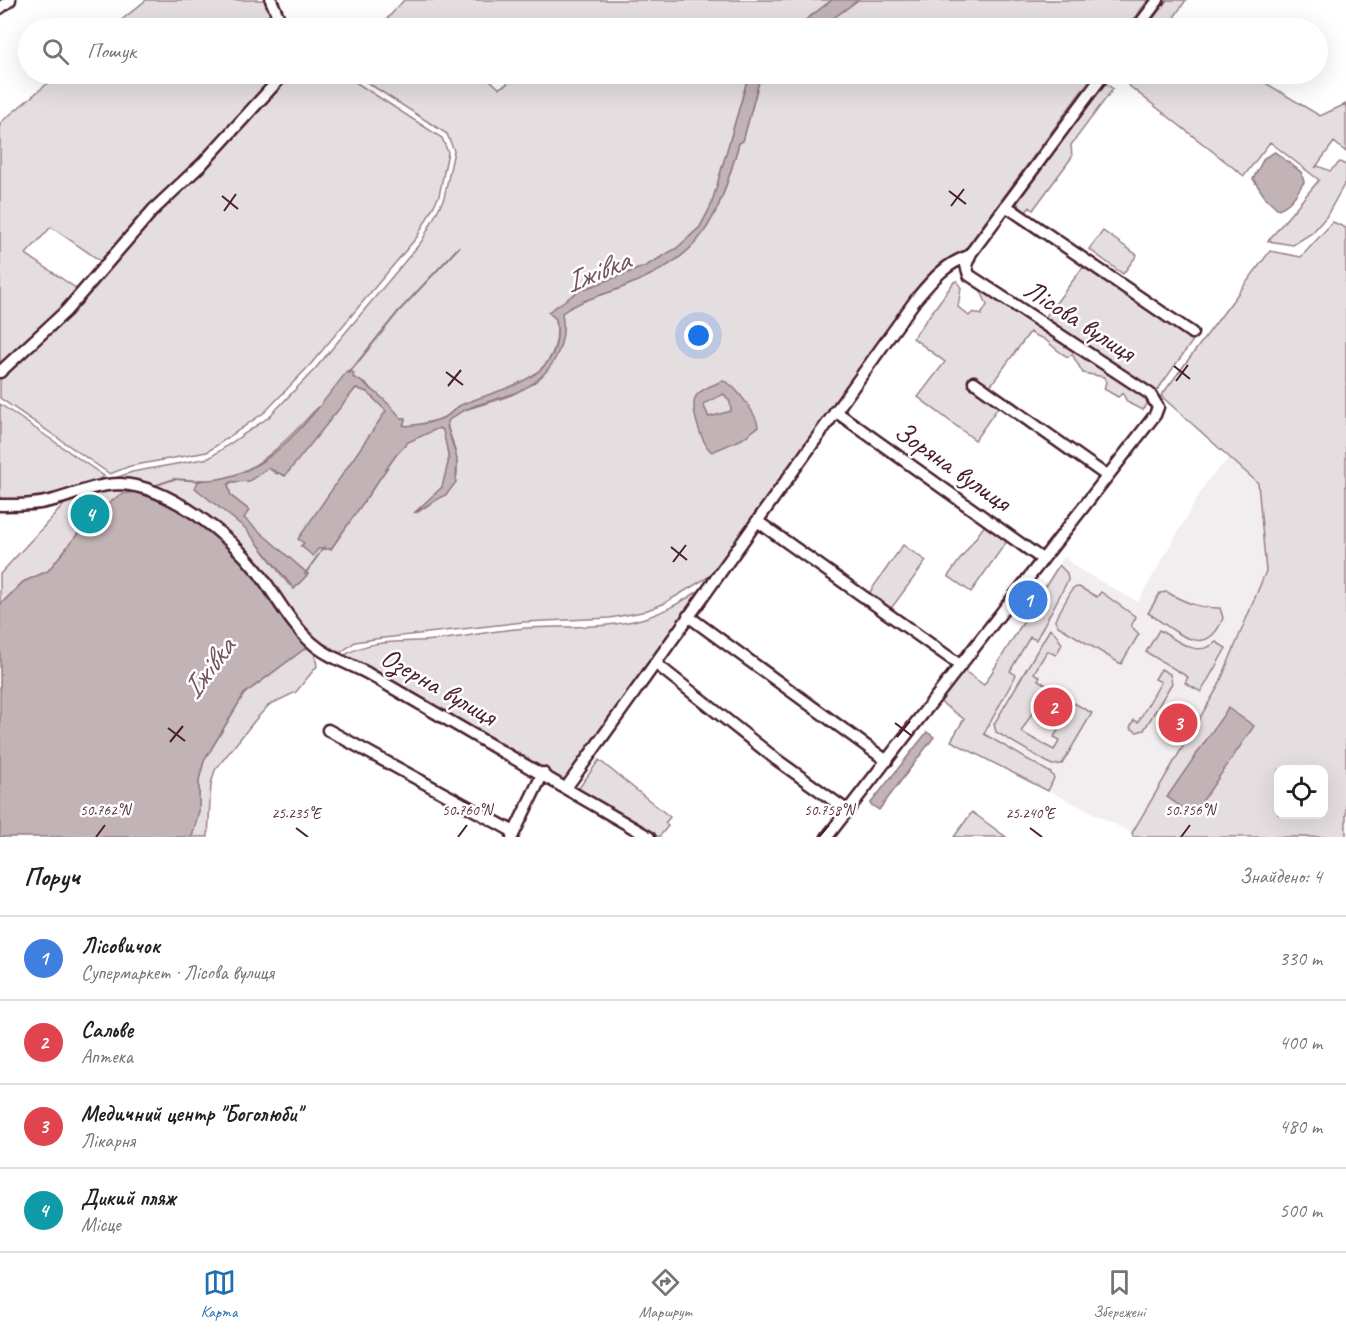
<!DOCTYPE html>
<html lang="uk">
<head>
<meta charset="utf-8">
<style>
	body { margin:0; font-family:Caveat,sans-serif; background:#f2f2f2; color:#202124 }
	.controls { position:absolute; right:18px; bottom:18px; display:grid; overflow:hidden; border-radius:12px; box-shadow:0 6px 24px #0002 }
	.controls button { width:54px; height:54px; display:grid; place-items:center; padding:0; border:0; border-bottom:2px solid #e0e0e0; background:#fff; color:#202124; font:30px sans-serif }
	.you { position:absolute; left:699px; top:336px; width:21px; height:21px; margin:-15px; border:4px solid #fff; border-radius:50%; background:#1a73e8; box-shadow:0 0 0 9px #1a73e833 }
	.badge { display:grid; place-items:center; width:39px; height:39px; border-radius:50%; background:#1f6fb2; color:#fff; font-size:20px; font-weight:700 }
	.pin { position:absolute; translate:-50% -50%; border:3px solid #fff; box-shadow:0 2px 6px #0006 }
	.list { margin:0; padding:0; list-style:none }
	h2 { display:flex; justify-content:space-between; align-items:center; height:78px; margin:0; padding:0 24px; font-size:26px }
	h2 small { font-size:20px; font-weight:400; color:#757577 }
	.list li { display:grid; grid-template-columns:39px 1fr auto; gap:18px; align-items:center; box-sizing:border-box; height:84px; padding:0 24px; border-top:2px solid #e0e0e0 }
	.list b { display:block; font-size:22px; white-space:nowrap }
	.list p { margin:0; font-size:20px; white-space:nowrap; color:#757577 }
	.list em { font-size:20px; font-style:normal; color:#757577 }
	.icon { flex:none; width:33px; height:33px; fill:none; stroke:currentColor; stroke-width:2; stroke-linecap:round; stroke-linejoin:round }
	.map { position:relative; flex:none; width:1346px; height:837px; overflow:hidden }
	.search { position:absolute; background:#fff; box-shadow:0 6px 24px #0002; left:18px; right:18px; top:18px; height:66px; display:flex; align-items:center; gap:15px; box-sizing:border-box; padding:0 21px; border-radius:33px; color:#757577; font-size:22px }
	.sheet { height:414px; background:#fff }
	nav { display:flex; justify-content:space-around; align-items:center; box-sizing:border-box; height:84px; border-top:2px solid #e0e0e0; background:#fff; font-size:16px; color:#757577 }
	nav a { display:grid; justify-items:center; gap:3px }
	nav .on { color:#1f6fb2 }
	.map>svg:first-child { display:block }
	.built { fill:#f2eeef }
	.green { fill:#e5dee0; stroke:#987e86; stroke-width:1.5; fill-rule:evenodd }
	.water { fill:#c1b3b6; stroke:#91787e; stroke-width:1.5; fill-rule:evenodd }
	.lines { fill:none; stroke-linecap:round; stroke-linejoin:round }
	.stream { stroke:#91787e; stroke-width:2 }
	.minor-casing { stroke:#4a1f2b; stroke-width:15 }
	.minor { stroke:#fff; stroke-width:10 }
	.ticks { fill:none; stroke:#4a1f2b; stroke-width:2 }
	.labels { text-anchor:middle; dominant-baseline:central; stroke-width:5; stroke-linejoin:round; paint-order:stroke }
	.street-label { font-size:28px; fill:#4a1f2b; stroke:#fff }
	.water-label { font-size:30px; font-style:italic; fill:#74535c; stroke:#fff }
	.ticks-label { font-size:15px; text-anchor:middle; fill:#4a1f2b; stroke:#fff; stroke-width:5; stroke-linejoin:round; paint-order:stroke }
</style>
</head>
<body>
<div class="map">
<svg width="1346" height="837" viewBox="0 0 1346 837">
	<rect width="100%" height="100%" fill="#fff"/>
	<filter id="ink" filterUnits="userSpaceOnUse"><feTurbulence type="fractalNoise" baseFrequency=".0167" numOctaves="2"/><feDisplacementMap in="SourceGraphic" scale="12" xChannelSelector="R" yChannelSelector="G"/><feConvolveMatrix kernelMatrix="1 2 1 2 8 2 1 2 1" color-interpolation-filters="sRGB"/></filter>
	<g filter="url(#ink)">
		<path class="built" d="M 1230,457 L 1258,483 L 1266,571 L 1218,687 L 1132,833 L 951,741 L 1044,585 L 1064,557 L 1077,568 L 1138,602 L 1207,481 Z"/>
		<path class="green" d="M 146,0 L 266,0 L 280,28 L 112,28 Z
			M 404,0 L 832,0 L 795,28 L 379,28 Z
			M 858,0 L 1148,0 L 1127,28 L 820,28 Z
			M 1167,0 L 1186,0 L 1170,23 L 1178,28 L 1146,28 Z
			M 59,74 L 280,74 L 105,264 L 51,227 L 26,254 L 80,291 L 0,367 L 0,123 Z
			M 288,74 L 343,74 L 442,138 L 448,152 L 439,196 L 417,237 L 310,365 L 265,412 L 207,452 L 130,466 L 110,474 L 0,398 L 0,376 Z
			M 354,74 L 483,74 L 499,88 L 507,84 L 512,74 L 749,74 L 711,206 L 700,227 L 677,248 L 646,266 L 579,291 L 556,319 C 565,381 505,387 462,405 C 456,407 452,412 447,416 C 435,422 415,429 403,425 L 405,418 L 401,418 L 365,383 C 351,390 336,396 323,404 C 314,409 307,420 299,427 C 271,456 242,482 199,480 L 246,528 L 289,585 L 308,574 L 243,518 L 249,510 L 231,496 L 228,485 L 231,482 L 249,481 L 268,468 L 277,474 L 356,388 L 367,392 L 387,411 L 299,539 L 304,543 L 301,546 L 331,549 L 396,455 L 408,442 L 439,427 L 443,430 C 448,448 453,473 440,490 C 432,499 423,502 417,513 C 449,489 466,491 453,443 C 451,435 446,429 448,421 C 468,403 495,405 517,392 C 546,376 570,347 561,313 C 579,300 600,296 621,288 C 704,256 716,224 739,143 L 743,141 L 761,74 L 1094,74 L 964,251 L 954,257 L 715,573 L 663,604 L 642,612 L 610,618 L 523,622 L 375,639 L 355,642 L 340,653 L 312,637 L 210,521 L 110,480 L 132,472 L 209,458 L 269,417 L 315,369 L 422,241 L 444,198 L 454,151 L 447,134 Z
			M 1114,74 L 1251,74 L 1320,116 L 1346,104 L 1346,152 L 1334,142 L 1315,168 L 1318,166 L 1330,171 L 1340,162 L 1346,165 L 1346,181 L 1326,217 L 1312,233 L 1293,245 L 1268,241 L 1319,180 L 1270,142 L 1244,176 Z
			M 1105,83 L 1113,89 L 1071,145 L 1072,157 L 1033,210 L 1030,207 L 1025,213 L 1017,203 Z
			M 1333,222 L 1346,228 L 1346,837 L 1133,837 L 1132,833 L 1218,687 L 1266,571 L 1258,483 L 1161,396 L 1270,251 L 1301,257 ZM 1278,770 L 1324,770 L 1324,814 L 1278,814 Z
			M 1103,231 L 1137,255 L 1123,274 L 1089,249 Z
			M 1083,267 L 1194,339 L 1143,410 C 1132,404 1127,406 1123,393 L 1118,397 L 1104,389 L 1106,382 L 1104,377 L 1083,373 L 1072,354 L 1068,357 C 1056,351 1053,345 1044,339 C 1039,336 1035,337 1030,332 L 988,389 L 974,388 L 999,406 L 975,440 L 918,397 L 945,362 L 913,338 L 954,282 L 957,281 L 961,288 L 958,307 L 969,316 L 973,312 L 981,315 L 987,305 L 979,286 L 998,288 L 1044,319 Z
			M 0,404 L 104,476 C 73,498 37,499 0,503 Z
			M 121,487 L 143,491 L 121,494 L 108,504 L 90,502 L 86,508 L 89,520 L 48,571 L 23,582 L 0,605 L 0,574 L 71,497 Z
			M 179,507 L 278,610 L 315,655 L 317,666 L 296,692 L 269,705 L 256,719 L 215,770 L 211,784 L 208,837 L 192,837 L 199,811 L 199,780 L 204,761 L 244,694 L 307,647 Z
			M 985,525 L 1007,541 L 971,592 L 948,576 Z
			M 903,545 L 926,561 L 890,610 L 869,593 Z
			M 1059,565 L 1067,573 L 1068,580 L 1036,640 L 1030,637 L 1010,671 L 1016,675 L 984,734 L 1051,773 L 1054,778 L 1048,791 L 951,741 L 964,719 L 939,701 L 963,670 L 984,685 Z
			M 705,587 L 564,783 L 419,696 L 343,656 C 371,638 404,643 436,640 C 466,637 496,630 527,628 C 565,626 608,629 645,618 C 667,611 686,599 705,587 Z
			M 1079,587 L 1097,597 L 1101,592 L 1136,617 L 1131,626 L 1139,634 L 1121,664 L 1058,626 L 1055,620 L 1073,588 Z
			M 1167,592 C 1185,603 1200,608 1220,608 L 1223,618 C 1206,663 1174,629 1148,613 L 1160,593 Z
			M 1050,629 L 1055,633 L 1062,644 L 1056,655 L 1047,651 L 1034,673 L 1040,677 L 1038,680 L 1048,686 L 1021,732 L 1054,750 L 1060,740 L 1054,737 L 1074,703 L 1092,713 L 1062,764 L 1052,765 L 996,732 L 994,724 Z
			M 1159,630 C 1177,640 1197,659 1216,642 L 1226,648 L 1201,692 L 1185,683 L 1188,677 L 1146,652 Z
			M 1161,669 L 1170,674 L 1172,683 L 1144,730 L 1137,732 L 1130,728 L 1134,720 L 1138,722 L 1161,682 L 1155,679 Z
			M 599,760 L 670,817 L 665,823 L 668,826 L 659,837 L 576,792 Z
			M 972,812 L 1006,837 L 954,837 Z"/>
		<path class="water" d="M 832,0 L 858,0 L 820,28 L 795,28 Z
			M 749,74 L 761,74 L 743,141 L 739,143 C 716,224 704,256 621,288 C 600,296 580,300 562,313 C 568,348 550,378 517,392 C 494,402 468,403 448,421 L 447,426 L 457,459 L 456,482 L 447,494 L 414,513 L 442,487 L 449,459 L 443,430 L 439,428 L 408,442 L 396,455 L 331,549 L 318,549 L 313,556 L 301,546 L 304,543 L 298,539 L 386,411 L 367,392 L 356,388 L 285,476 L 268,468 L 249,481 L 231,482 L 228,485 L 231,496 L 249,510 L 244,518 L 308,574 L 294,589 L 246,529 L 195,488 L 199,480 C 265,484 312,416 348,370 L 354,373 L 353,377 C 370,385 392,406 401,418 L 406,418 L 403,425 L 407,426 C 420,424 434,423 447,416 C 452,413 456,407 461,405 C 503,387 567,380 556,319 L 548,312 L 579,291 L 646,266 L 677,248 L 700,227 L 711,206 Z
			M 1275,152 L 1301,172 L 1304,182 C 1297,193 1291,205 1278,209 L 1265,197 L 1253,179 L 1264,158 Z
			M 722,381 C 733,381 758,416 758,427 L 742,439 L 712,452 C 702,445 688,405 697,395 C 702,388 714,385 722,381 ZM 724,394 L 730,402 L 731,411 L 709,417 L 703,404 Z
			M 143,491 C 186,510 229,537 257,576 C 274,600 287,625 307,647 L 244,694 L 204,761 L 199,780 L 199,811 L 192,837 L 0,837 L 0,605 L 23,582 L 48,571 L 101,505 L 108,504 L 121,494 Z
			M 1228,708 L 1254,726 L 1193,815 L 1167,797 Z
			M 927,732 L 934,737 L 879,810 L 870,804 Z"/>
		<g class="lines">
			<path class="stream" d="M 349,373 L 398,312 L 459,247
				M 151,487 L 174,479 L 201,481
				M 305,574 L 324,547"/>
			<g class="minor-casing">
				<path id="minor" d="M 271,0 L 283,28
					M 0,8 L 10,0
					M 1137,28 L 1158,0
					M 1006,206 L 1192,333
					M 0,372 L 66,311 L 153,210 L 202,164 L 284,74
					M 974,382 L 1107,476
					M 835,411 L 1042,559
					M 0,505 C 19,505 36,505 54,500 C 77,494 96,484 120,484 C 170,486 230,536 259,573 C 276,596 290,623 311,642 C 327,657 348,663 367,673 L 649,837
					M 757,521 L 960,665
					M 688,616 L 887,761
					M 655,663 L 777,760 L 848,811
					M 328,730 L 514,832
					M 566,788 L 917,298 C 932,280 946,263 969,256
					M 512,837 L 543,773
					M 827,837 L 1155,415 L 1158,407 L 1150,394 L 969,275 L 966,265 L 971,253 L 1104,74"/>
			</g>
			<use href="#minor" class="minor"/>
		</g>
	</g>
	<path class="ticks" d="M 949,191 L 966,204M 222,196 L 238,209M 951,206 L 964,189M 224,211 L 236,194M 1174,366 L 1190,379M 446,372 L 463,385M 1176,381 L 1188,365M 448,386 L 461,370M 671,547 L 687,560M 673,562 L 686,545M 895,723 L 912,736M 168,728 L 185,741M 897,737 L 910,721M 170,742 L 183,726M 296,828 L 308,837M 1030,828 L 1042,837M 96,837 L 105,825M 458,837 L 467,825M 819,837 L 829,825M 1181,837 L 1190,825"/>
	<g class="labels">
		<g class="street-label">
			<text transform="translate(1080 320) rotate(33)">Лісова вулиця</text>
			<text transform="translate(953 466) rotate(35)">Зоряна вулиця</text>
			<text transform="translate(439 686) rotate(30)">Озерна вулиця</text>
		</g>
		<g class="water-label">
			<text transform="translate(597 271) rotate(-22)">Іжівка</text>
			<text transform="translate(208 668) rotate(-53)">Іжівка</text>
		</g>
	</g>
	<g class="ticks-label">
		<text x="105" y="815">50.762°N</text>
		<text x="467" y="815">50.760°N</text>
		<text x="829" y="815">50.758°N</text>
		<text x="1190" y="815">50.756°N</text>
		<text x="296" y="818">25.235°E</text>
		<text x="1030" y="818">25.240°E</text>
	</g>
</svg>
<div class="controls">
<button><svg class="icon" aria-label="locate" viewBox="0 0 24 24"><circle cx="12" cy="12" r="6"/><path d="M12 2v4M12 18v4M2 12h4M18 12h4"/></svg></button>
</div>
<div class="you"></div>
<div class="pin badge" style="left:1028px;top:600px;background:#3f7fe0">1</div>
<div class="pin badge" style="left:1053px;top:707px;background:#e0444e">2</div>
<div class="pin badge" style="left:1178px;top:723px;background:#e0444e">3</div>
<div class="pin badge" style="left:90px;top:514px;background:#0f9aa8">4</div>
<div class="search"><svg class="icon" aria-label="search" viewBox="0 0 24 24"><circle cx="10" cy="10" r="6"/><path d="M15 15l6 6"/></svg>Пошук</div>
</div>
<section class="sheet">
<h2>Поруч<small>Знайдено: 4</small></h2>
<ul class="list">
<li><span class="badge" style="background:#3f7fe0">1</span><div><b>Лісовичок</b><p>Супермаркет · Лісова вулиця</p></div><em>330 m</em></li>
<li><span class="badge" style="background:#e0444e">2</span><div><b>Сальве</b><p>Аптека</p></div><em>400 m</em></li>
<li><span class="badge" style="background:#e0444e">3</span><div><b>Медичний центр &quot;Боголюби&quot;</b><p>Лікарня</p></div><em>480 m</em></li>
<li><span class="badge" style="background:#0f9aa8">4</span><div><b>Дикий пляж</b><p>Місце</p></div><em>500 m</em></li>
</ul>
</section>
<nav>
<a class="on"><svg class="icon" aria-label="map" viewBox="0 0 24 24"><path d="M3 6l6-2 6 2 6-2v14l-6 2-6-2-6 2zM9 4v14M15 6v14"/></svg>Карта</a>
<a><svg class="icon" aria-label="directions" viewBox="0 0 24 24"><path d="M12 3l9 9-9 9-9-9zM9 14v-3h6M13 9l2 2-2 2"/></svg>Маршрут</a>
<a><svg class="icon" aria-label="saved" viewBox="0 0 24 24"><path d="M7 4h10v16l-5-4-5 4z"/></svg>Збережені</a>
</nav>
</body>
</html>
